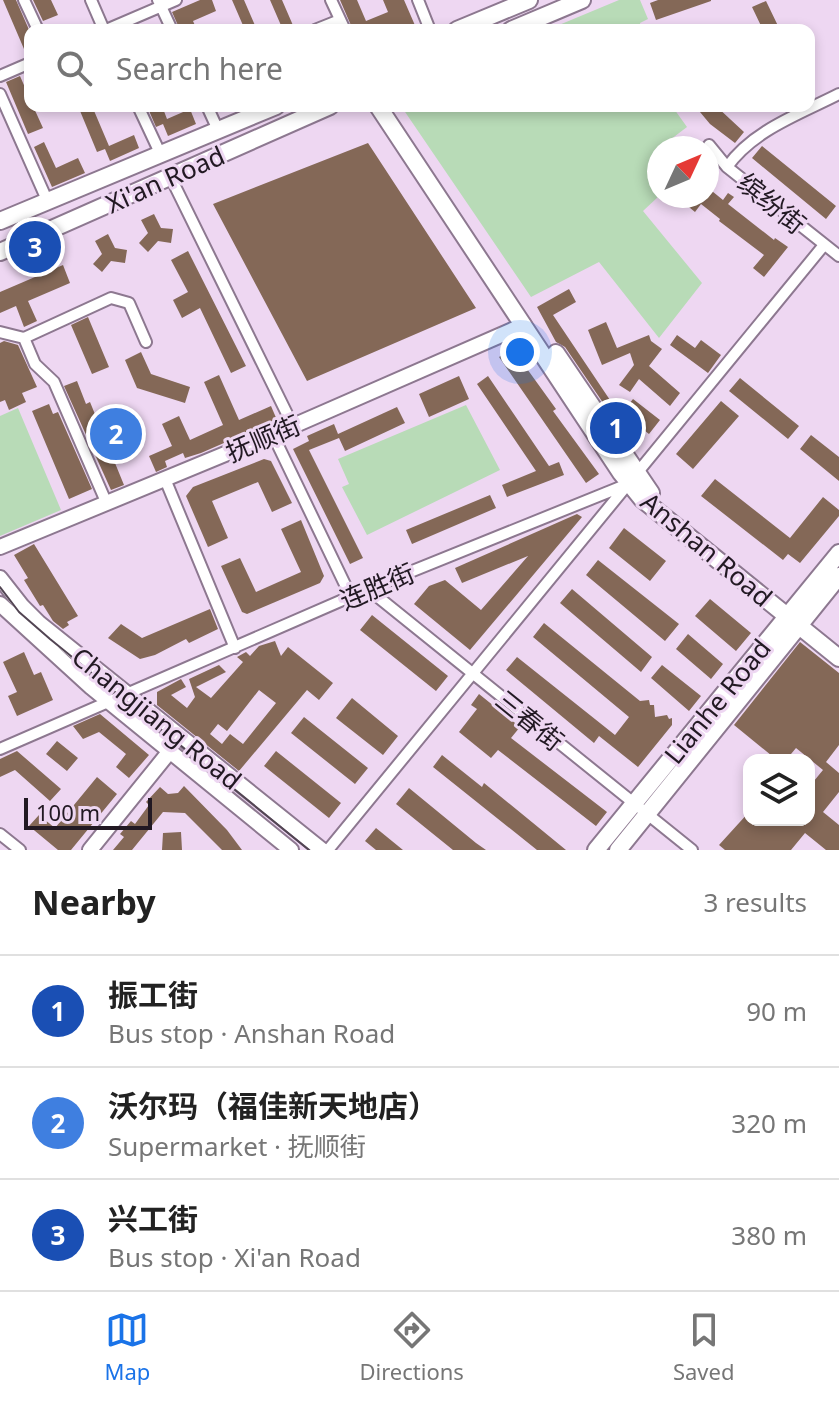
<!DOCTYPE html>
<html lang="en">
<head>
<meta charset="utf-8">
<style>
	body { margin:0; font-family:"Noto Sans","Noto Sans SC",sans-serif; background:#f6f6f6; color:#222 }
	.controls { position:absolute; right:24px; bottom:24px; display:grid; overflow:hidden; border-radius:16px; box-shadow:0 4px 12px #0003 }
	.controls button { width:72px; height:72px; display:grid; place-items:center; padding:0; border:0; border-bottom:2px solid #e0e0e0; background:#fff; color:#222; font:40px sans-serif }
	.compass { position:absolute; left:647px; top:136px; width:72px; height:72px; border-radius:50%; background:#fff; box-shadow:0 4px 12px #0003; rotate:46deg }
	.scale { position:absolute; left:24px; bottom:20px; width:128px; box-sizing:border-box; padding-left:8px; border:4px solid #221923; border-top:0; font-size:22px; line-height:28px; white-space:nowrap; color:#221923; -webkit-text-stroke:6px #eed7f2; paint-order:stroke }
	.you { position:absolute; left:520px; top:352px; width:28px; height:28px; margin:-20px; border:6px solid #fff; border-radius:50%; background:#1a73e8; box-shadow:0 0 0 12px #1a73e833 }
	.badge { display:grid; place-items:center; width:52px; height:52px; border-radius:50%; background:#1a73e8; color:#fff; font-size:26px; font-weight:700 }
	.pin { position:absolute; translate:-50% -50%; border:4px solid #fff; box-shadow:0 2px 8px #0006 }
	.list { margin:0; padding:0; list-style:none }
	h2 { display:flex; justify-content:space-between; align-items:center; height:104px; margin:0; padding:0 32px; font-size:34px }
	h2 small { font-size:26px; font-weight:400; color:#767676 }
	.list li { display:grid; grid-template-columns:52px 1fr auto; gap:24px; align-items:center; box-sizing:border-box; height:112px; padding:0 32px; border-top:2px solid #e0e0e0 }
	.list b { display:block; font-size:30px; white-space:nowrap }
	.list p { margin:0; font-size:26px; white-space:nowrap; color:#767676 }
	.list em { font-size:26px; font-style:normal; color:#767676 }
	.icon { flex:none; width:44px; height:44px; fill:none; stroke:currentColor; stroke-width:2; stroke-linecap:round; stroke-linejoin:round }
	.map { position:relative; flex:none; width:839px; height:850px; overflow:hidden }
	.search { position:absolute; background:#fff; box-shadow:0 4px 12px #0003; left:24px; right:24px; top:24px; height:88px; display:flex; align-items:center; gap:20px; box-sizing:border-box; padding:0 28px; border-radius:16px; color:#767676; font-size:30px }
	.sheet { height:440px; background:#fff }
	nav { display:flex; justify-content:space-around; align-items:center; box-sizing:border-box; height:112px; border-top:2px solid #e0e0e0; background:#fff; font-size:22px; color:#767676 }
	nav a { display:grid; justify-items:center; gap:4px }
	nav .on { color:#1a73e8 }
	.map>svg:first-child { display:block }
	.green { fill:#b8dbb7 }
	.building { fill:#846857; fill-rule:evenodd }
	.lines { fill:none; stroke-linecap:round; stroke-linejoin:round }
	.street-casing { stroke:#8d7890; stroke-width:14 }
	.secondary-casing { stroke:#8d7890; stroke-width:18 }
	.primary-casing { stroke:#8d7890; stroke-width:20 }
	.street { stroke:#fff; stroke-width:10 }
	.secondary { stroke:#fff; stroke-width:14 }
	.primary { stroke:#fff; stroke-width:16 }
	.tram { stroke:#524553; stroke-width:2 }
	.labels { text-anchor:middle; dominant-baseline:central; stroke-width:6; stroke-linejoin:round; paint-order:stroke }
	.street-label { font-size:26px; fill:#221923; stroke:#eed7f2 }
</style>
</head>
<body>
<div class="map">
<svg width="839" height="850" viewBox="0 0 839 850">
	<rect width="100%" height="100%" fill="#eed7f2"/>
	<path class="green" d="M 619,0 L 640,0 L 648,19 L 640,23 L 641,30 L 547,30 Z
		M 401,106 L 672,106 L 687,127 L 662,146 L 663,148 L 659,148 L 659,196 L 643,211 L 702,283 L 659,338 L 599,262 L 531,297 Z
		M 466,405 L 500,470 L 367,535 L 342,487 L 349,484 L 338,459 Z
		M 18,408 L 61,510 L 0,536 L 0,416 Z"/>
	<path class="building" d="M 3,0 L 16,0 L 30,32 L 30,55 L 27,56 Z
		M 33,0 L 51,0 L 58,15 L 43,21 Z
		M 200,0 L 212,0 L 216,11 L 193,21 L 197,30 L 180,30 L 172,12 Z
		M 232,0 L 244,0 L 257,30 L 245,30 Z
		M 270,0 L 282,0 L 295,30 L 283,30 Z
		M 340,0 L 357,0 L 366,21 L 388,12 L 383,0 L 404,0 L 417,30 L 353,30 Z
		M 658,0 L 711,0 L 711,1 L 656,20 L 650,3 Z
		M 766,1 L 780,30 L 763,30 L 752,7 Z
		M 20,76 L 30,99 L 30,106 L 33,106 L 43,128 L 28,134 L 6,82 Z
		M 78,106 L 92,106 L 109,146 L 134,135 L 139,148 L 110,161 L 105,149 L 97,152 Z
		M 147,106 L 162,106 L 167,119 L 190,109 L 196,124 L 168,136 L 163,124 L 156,127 Z
		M 695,106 L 716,106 L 744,132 L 735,143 L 710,124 Z
		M 44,142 L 56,168 L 78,158 L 85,173 L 52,187 L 34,147 Z
		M 368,143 L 476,308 L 307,381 L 213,204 Z
		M 762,146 L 836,206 L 826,219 L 752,158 Z
		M 707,187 L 723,200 L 728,193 L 734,197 L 728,204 L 774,240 L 775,238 L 788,247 L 764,277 L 753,268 L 764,255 L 719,221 L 720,219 L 701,204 L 695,212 L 684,203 L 689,196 L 707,196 Z
		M 154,214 L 161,228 L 173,229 L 171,243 L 158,241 L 148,252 L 139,243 L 148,233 L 141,220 Z
		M 108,234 L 115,248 L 127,250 L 125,263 L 111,261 L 102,272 L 93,264 L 102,254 L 95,241 Z
		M 188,251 L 246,366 L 231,373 L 200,308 L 182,318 L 173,300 L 188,292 L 171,260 Z
		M 63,265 L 70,283 L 28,301 L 37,321 L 24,327 L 16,306 L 0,313 L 0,292 Z
		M 569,289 L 576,302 L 553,315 L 616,409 L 610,413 L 565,347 L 556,342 L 537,307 Z
		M 88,317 L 109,367 L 92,374 L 71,325 Z
		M 606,322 L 617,348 L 649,335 L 651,341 L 662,349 L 649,366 L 680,393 L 670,406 L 639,379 L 630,392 L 619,385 L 634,365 L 630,353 L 602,365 L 588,330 Z
		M 677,335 L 695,348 L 701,340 L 721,355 L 708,373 L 670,345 Z
		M 4,341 L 18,345 L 37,387 L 22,393 L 26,402 L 9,410 L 5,400 L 0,402 L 0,343 Z
		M 512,348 L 556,409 L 553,411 L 599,474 L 586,483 L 499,357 Z
		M 141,352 L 151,374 L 190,387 L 185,403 L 137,388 L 125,360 Z
		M 219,375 L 239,420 L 271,406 L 277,420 L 201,453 L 185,458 L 183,453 L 165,461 L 167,467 L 156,472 L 149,456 L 172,446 L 162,424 L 179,416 L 190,440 L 223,425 L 204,382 Z
		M 459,376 L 469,399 L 429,417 L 419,394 Z
		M 488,376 L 549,466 L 559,462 L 564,475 L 507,497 L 502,485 L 536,471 L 477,384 Z
		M 740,378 L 799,426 L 788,439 L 729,391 Z
		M 77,381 L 86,404 L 90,402 L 124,485 L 111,490 L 64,386 Z
		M 633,399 L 660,420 L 649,434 L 622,413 Z
		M 721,401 L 739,416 L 693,469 L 676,454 Z
		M 49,404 L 53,414 L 58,412 L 92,489 L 69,499 L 32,411 Z
		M 397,407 L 405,423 L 345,451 L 339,438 L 309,450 L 363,558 L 350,564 L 293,449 L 309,441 L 307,436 L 334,424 L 338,434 Z
		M 811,435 L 839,457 L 839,481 L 800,449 Z
		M 264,459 L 271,461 L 292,503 L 272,512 L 258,482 L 212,501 L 228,538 L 208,547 L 186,496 L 193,487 Z
		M 715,479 L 790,538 L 823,497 L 839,510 L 839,516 L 800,563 L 788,554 L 783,560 L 701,496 Z
		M 490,495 L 496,508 L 412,544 L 406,530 Z
		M 577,514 L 582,517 L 470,650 L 414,604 L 429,586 L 445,580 L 481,610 L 528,556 L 462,583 L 455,568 Z
		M 301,520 L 324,576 L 320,583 L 247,614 L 242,612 L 221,566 L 240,558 L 256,592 L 301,572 L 281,529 Z
		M 624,528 L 666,561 L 650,581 L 609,548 Z
		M 34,544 L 78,616 L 67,622 L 69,625 L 63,629 L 53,621 L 43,605 L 40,606 L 24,580 L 28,578 L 14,555 Z
		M 598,560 L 679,624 L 665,641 L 586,575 Z
		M 572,589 L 652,657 L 641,672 L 560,603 Z
		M 710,599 L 751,633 L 736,651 L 695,616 Z
		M 210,609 L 218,629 L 189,643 L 186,639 L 155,655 L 140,659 L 108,638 L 121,624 L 142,638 Z
		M 372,615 L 448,676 L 436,691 L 360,630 Z
		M 544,623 L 640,701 L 649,700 L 650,705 L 654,705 L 655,717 L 667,715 L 669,719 L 672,718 L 672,725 L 638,767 L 599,736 L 594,743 L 506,670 L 517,657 L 615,735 L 629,717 L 533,637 Z
		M 688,634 L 723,664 L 711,679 L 676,649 Z
		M 275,641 L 281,656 L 288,647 L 333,683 L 319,700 L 307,690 L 239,771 L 157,705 L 157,692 L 181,679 L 186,687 L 171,695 L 187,708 L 195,697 L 189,679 L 219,665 L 226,672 L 196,687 L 211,698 L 243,662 L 237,657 L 246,652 L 250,656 L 259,646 ZM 259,690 L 276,703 L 243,744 L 230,734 L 222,744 L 210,734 L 218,724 L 227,731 Z
		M 800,642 L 839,673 L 839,745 L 826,762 L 839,773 L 839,792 L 823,812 L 839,825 L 839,850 L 826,850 L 805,833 L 791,850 L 725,850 L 719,845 L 749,812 L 749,820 L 809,820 L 809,787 L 823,770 L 796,748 L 786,760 L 777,760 L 734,725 Z
		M 24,652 L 34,675 L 41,672 L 53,700 L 17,716 L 8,696 L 17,692 L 3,662 Z
		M 662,665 L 701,696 L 689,711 L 651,678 Z
		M 479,694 L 520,727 L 511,738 L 607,812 L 596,826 L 498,750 L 491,758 L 459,732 L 477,709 L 471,705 Z
		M 352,698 L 398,736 L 383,755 L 336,718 Z
		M 100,714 L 149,755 L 129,778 L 116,767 L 126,754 L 99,732 L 83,739 L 73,726 Z
		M 304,717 L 368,768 L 355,784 L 291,733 Z
		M 57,741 L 78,758 L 67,771 L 46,754 Z
		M 17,751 L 61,789 L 50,801 L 15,770 L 0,777 L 0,759 Z
		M 276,751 L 341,803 L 329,818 L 264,766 Z
		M 442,755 L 482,787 L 484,783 L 566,850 L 537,850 L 433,767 Z
		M 97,777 L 117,794 L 71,850 L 58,850 L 29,826 L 39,815 L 55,828 Z
		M 184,786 L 227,830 L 242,850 L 222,850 L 185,813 L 163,812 L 132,850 L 113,850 L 124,837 L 120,834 L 131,821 L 135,824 L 149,805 L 146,802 L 160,787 L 168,794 L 178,793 Z
		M 409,788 L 476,843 L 486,850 L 453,850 L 396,804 Z
		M 376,828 L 403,850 L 376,850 L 365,841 Z
		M 181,832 L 182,850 L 162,850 L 163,833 Z"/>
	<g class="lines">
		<g class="street-casing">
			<path id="street" d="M 24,0 L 38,30
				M 91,0 L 104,30
				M 158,0 L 172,30
				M 331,0 L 345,30
				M 418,0 L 430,30
				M 106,30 L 176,0
				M 315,30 L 340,20
				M 0,76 L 30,63
				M 0,94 L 47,200
				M 138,106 L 160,153
				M 207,106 L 218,130
				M 709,145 L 727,167 L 839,256
				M 727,167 C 753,130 800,114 839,94
				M 170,176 L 293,426
				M 0,332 L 24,338 L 35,364 L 54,382 L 107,504
				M 24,338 L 111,298 L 129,303 L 146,342
				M 273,435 L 351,597
				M 165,479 L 235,648
				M 368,589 L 692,850
				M 0,749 L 368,589 L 628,484
				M 0,834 L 20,850
				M 328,850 L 824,245"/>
		</g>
		<g class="secondary-casing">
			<path id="secondary" d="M 0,547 L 293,426 L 524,325
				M 0,578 L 22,606 L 39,623 L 322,850
				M 0,604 L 91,687 L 291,850
				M 90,850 L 170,751"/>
		</g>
		<g class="primary-casing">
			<path id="primary" d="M 457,30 L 529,0
				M 511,30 L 582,0
				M 378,106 L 621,473 L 642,499 L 839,658
				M 0,221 L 276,106
				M 0,252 L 330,106
				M 556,353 L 651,493
				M 596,850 L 839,553
				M 618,850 L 839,576"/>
		</g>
		<use href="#street" class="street"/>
		<use href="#secondary" class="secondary"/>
		<use href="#primary" class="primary"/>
		<path class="tram" d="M 0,587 L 19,612 L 50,639 L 309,850"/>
	</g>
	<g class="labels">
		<g class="street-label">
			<text transform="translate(165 179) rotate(-24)">Xi'an Road</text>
			<text transform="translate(772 203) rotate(39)">缤纷街</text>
			<text transform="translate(263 438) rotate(-23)">抚顺街</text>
			<text transform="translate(707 549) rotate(40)">Anshan Road</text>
			<text transform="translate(377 586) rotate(-23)">连胜街</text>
			<text transform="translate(717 701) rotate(-51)">Lianhe Road</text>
			<text transform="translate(157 718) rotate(39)">Changjiang Road</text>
			<text transform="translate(530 720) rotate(39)">三春街</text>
		</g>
	</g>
</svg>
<div class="controls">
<button><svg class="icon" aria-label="layers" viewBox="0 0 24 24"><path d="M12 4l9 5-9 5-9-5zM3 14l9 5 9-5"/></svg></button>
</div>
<svg class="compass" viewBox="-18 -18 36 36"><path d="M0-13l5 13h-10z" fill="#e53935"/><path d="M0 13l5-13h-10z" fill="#767676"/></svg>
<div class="scale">100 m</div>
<div class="you"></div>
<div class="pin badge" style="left:616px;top:428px;background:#1a4fb4">1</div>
<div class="pin badge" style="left:116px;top:434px;background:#3f7fe0">2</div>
<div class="pin badge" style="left:35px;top:247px;background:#1a4fb4">3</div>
<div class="search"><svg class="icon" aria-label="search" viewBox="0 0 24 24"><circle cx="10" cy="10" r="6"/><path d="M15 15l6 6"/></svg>Search here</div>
</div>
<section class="sheet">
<h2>Nearby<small>3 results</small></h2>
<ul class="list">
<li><span class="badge" style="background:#1a4fb4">1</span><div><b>振工街</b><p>Bus stop · Anshan Road</p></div><em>90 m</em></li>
<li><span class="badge" style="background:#3f7fe0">2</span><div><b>沃尔玛（福佳新天地店）</b><p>Supermarket · 抚顺街</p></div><em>320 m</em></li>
<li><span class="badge" style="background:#1a4fb4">3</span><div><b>兴工街</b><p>Bus stop · Xi'an Road</p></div><em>380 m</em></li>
</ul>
</section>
<nav>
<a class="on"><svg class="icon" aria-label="map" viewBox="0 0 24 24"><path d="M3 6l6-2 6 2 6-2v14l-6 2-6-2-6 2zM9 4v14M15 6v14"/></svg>Map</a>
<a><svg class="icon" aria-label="directions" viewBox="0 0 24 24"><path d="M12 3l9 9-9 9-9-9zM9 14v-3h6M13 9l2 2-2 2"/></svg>Directions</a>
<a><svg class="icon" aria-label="saved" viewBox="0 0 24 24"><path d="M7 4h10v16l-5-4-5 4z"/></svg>Saved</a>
</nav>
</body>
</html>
